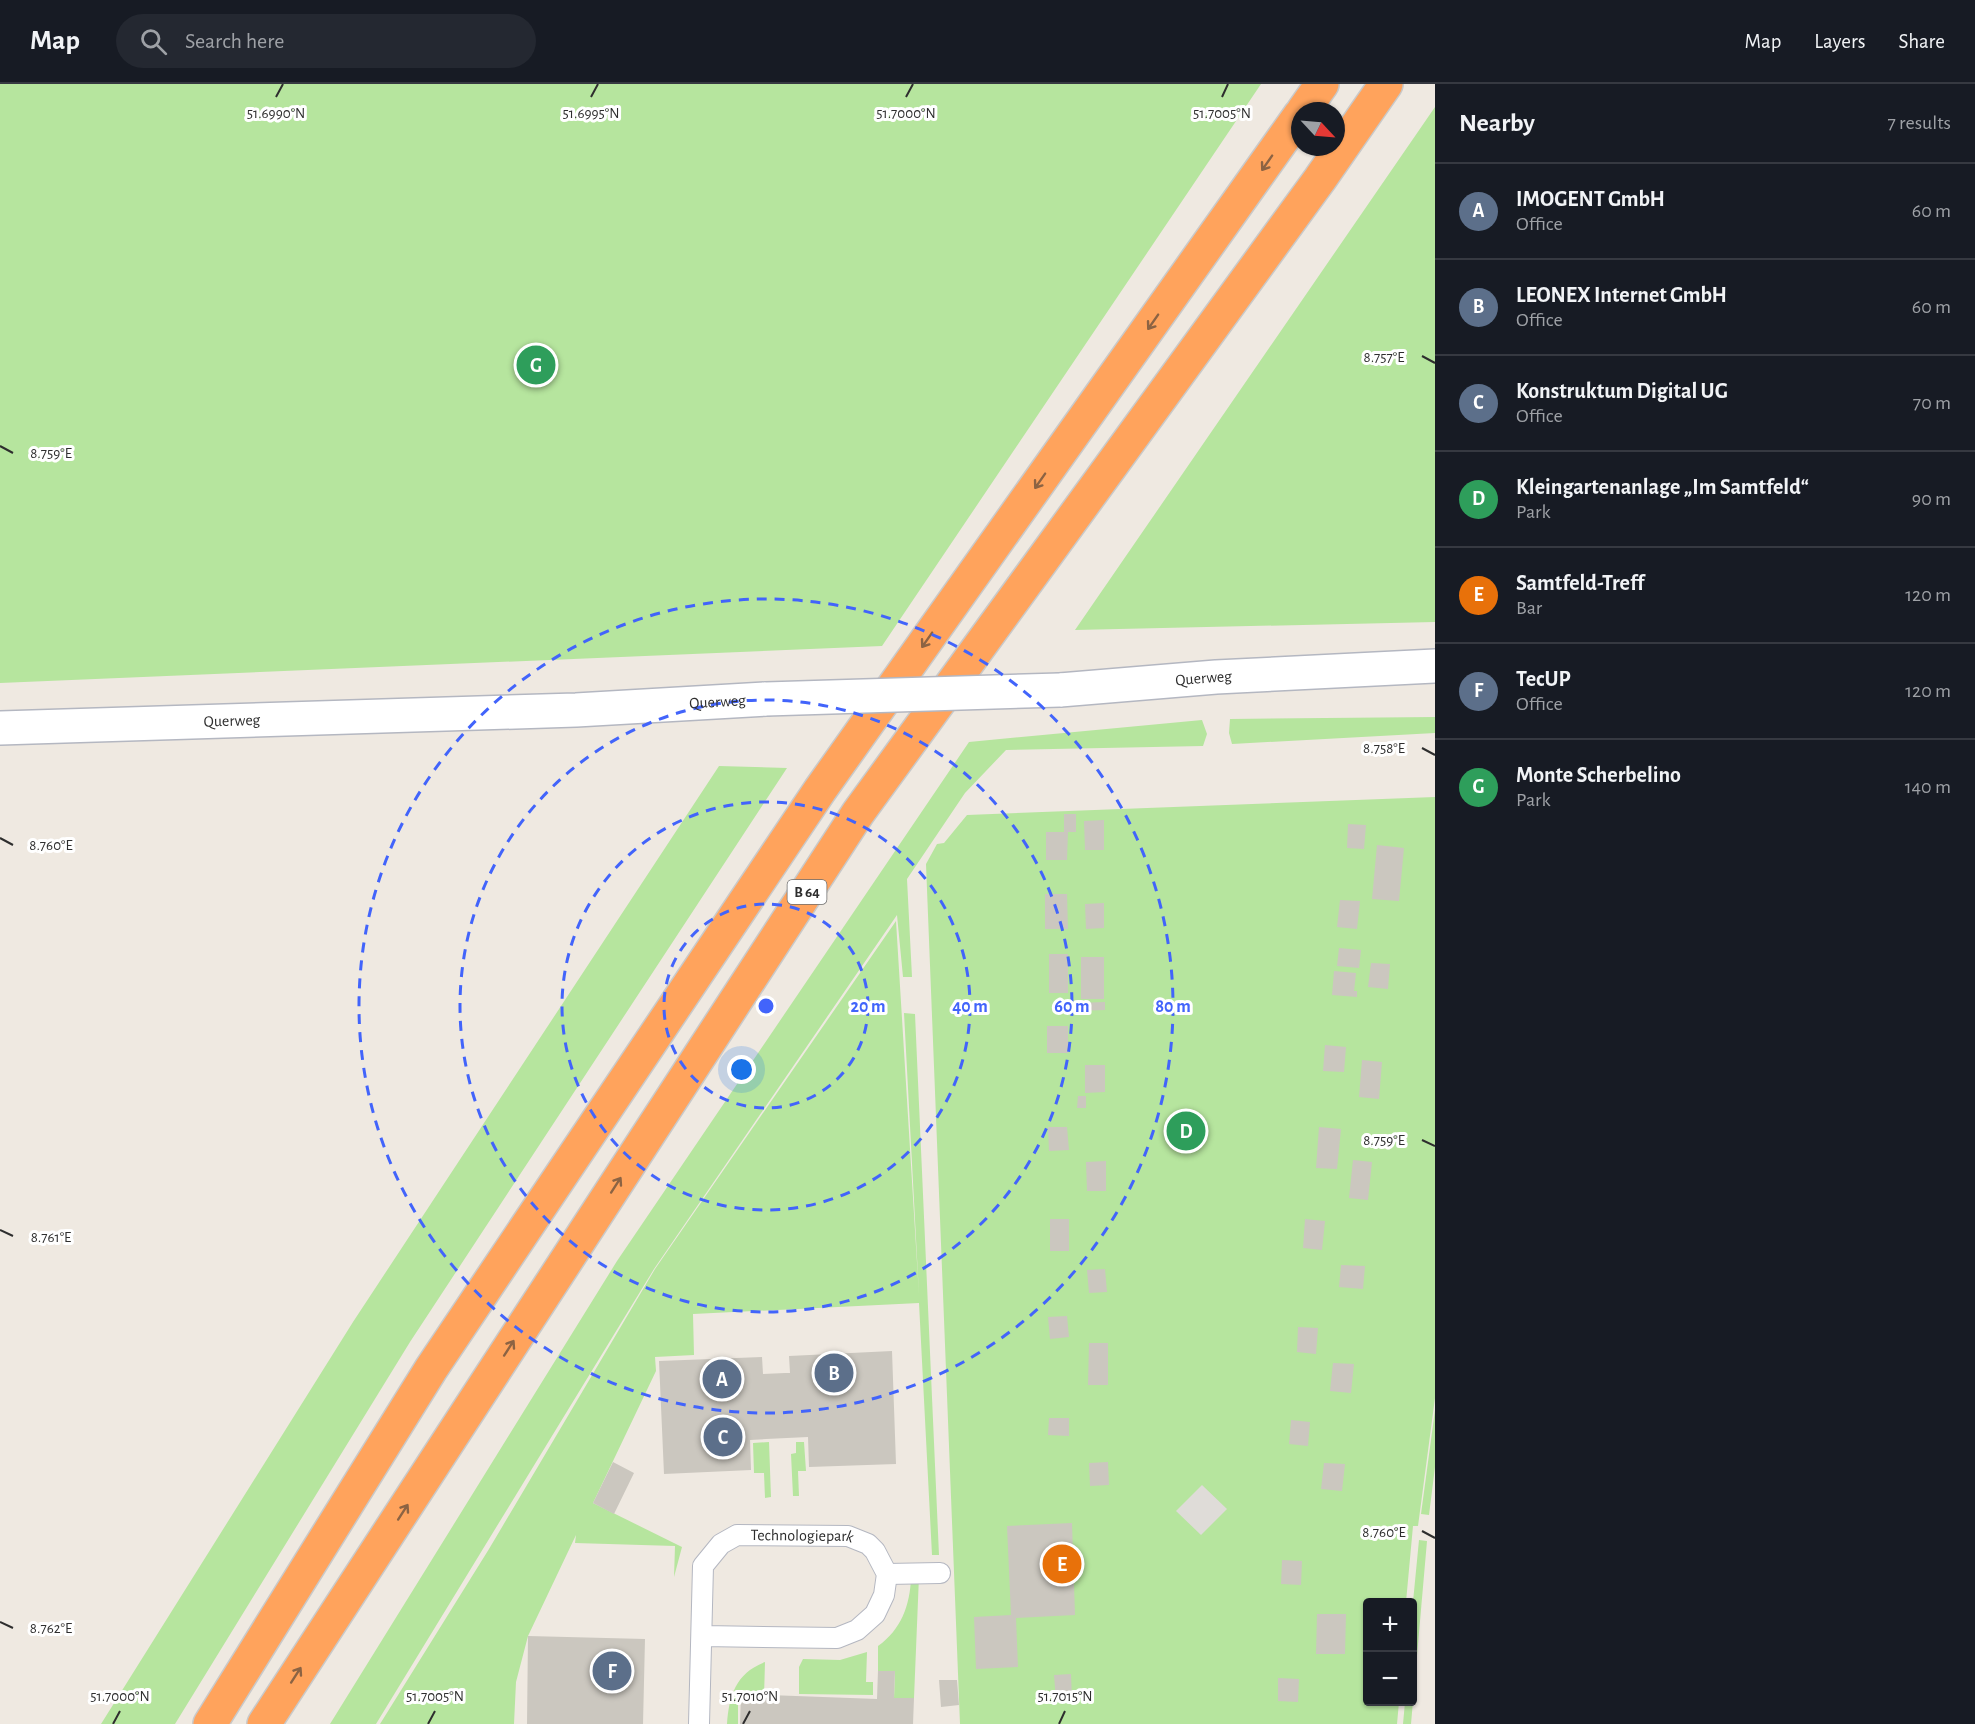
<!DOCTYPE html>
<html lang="en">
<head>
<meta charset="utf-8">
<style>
	body { margin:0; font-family:"Alegreya Sans",sans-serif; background:#242831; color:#f1f3f6 }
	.controls { position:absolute; right:18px; bottom:18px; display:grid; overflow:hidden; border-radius:6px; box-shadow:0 2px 4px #0004 }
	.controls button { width:54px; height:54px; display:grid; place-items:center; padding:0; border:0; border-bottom:2px solid #363941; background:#171b24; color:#f1f3f6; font:30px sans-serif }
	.compass { position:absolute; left:1291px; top:18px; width:54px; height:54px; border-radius:50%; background:#171b24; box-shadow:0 2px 4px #0004; rotate:116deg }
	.you { position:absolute; left:742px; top:986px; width:21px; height:21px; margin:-15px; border:4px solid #fff; border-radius:50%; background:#1a73e8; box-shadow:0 0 0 9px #1a73e833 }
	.badge { display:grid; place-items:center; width:39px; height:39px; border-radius:50%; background:#ea580c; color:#fff; font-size:20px; font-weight:700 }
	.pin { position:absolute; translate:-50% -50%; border:3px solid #fff; box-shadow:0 2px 6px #0006 }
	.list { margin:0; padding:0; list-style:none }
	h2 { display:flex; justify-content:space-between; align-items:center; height:78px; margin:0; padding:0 24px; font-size:26px }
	h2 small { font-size:20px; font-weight:400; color:#9ea1a6 }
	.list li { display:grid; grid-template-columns:39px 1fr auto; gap:18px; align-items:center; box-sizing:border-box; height:96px; padding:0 24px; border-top:2px solid #363941 }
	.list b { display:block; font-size:22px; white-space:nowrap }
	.list p { margin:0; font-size:20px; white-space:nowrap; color:#9ea1a6 }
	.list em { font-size:20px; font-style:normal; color:#9ea1a6 }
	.icon { flex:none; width:33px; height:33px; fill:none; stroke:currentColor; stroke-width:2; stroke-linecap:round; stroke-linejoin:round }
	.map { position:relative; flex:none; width:1435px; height:1640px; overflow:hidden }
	header { display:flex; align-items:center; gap:36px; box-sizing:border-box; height:84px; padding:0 30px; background:#171b24; border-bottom:2px solid #363941 }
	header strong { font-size:28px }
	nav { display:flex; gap:33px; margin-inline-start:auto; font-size:21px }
	.search { width:420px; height:54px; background:#242831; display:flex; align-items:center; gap:15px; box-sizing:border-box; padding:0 21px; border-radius:33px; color:#9ea1a6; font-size:22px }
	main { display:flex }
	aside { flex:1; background:#171b24 }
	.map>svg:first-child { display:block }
	.green { fill:#b6e59e }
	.plaza { fill:#dfdcd8 }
	.building { fill:#cbc7bf }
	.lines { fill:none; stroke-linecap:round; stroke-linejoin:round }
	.lane-casing { stroke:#b4b7c1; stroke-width:22 }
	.street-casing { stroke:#b4b7c1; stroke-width:36 }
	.highway-casing { stroke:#c9c9c9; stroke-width:36 }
	.lane { stroke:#fff; stroke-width:20 }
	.street { stroke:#fff; stroke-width:33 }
	.highway { stroke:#ffa35c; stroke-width:33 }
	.street-bridge-casing { stroke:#b4b7c1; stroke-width:36; stroke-linecap:butt }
	.street-bridge { stroke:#fff; stroke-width:33 }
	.oneway { stroke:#8c6343 }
	.ticks { fill:none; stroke:#2e2e2e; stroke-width:2 }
	.ring { fill:none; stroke:#4264fb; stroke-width:3; stroke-dasharray:10 8 }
	.labels { text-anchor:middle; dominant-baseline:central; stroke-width:6; stroke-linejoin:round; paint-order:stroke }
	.shield { fill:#fff; stroke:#6d6d6d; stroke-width:1.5 }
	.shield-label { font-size:15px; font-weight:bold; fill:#2e2e2e }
	.street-label { font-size:16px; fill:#2e2e2e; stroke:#fff }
	.ticks-label { font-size:15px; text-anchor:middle; fill:#2e2e2e; stroke:#fff; stroke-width:6; stroke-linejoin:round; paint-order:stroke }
	.centre { fill:#4264fb; stroke:#fff; stroke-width:3 }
	.ring-label { font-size:18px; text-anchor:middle; font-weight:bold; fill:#4264fb; stroke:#fff; stroke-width:6; stroke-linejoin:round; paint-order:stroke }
</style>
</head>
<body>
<header>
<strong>Map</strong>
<div class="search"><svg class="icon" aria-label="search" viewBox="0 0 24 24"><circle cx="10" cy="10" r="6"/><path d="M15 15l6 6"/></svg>Search here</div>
<nav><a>Map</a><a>Layers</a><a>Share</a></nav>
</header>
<main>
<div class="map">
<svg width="1435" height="1640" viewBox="0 0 1435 1640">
	<rect width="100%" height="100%" fill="#efe9e1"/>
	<path class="green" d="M 0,0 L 1261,0 L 882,562 L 0,599 Z
		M 1435,23 L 1435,538 L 1075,546 Z
		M 1435,633 L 1435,649 L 1232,660 L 1229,649 L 1230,635 Z
		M 1202,636 L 1207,650 L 1203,662 L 1006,666 L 965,709 L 907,795 L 912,893 L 903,893 L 897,831 L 654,1185 L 376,1640 L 330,1640 L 617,1177 L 969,658 Z
		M 719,682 L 787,684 L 410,1258 L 175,1640 L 101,1640 L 353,1238 Z
		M 1435,713 L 1435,1314 L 1418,1442 L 1413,1442 L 1406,1518 L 1368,1518 L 1368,1618 L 1399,1618 L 1397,1640 L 960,1640 L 926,780 L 937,760 L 944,759 L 967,731 Z
		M 896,837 L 919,1211 L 904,929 L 915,930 L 939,1471 L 932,1471 L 919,1219 L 693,1230 L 694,1271 L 655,1273 L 656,1287 L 593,1419 L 682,1463 L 674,1493 L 675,1462 L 575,1459 L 576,1451 L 528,1552 L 516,1598 L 514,1640 L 380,1640 L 489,1465 L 655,1185 Z
		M 1435,1326 L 1435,1383 L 1429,1431 L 1421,1430 Z
		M 769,1358 L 771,1413 L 765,1414 L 764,1389 L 754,1389 L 753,1359 Z
		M 796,1358 L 804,1358 L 806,1387 L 798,1387 L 799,1412 L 793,1412 L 791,1370 L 796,1369 Z
		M 1419,1456 L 1427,1457 L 1411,1640 L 1403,1640 L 1405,1618 L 1412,1618 L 1412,1528 Z
		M 919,1492 L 914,1614 L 894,1614 L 895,1587 L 878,1587 L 878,1562 C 901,1546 910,1521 911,1494 Z
		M 867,1568 L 866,1598 L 873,1598 L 873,1611 L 799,1610 L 799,1583 L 803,1575 L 840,1576 Z
		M 765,1578 L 764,1613 L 738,1612 L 738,1640 L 727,1640 C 729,1611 736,1589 765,1578 Z"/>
	<path class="plaza" d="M 1202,1401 L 1227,1425 L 1201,1451 L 1176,1427 Z"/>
	<path class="building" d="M 1064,730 L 1076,730 L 1076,748 L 1068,748 L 1067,776 L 1046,776 L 1046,748 L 1064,748 Z
		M 1104,736 L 1104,766 L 1085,766 L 1084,737 Z
		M 1348,740 L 1366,741 L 1364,765 L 1347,764 Z
		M 1377,761 L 1404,764 L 1399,817 L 1372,815 Z
		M 1045,810 L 1067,810 L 1068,845 L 1045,845 Z
		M 1340,816 L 1360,817 L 1357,845 L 1337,843 Z
		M 1104,819 L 1104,844 L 1086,845 L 1085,820 Z
		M 1339,864 L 1361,866 L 1359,884 L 1337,882 Z
		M 1049,870 L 1068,870 L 1068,909 L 1049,909 Z
		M 1081,873 L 1104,873 L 1104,915 L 1081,915 Z
		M 1371,879 L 1390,880 L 1388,905 L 1368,903 Z
		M 1334,887 L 1356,889 L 1354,907 L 1357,907 L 1357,913 L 1332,911 Z
		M 1105,918 L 1105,926 L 1077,927 L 1077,919 Z
		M 1047,942 L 1068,942 L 1068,969 L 1047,969 Z
		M 1325,961 L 1346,963 L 1344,988 L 1323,987 Z
		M 1362,976 L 1382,978 L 1379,1015 L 1359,1013 Z
		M 1085,981 L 1105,981 L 1105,1008 L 1085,1009 Z
		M 1078,1012 L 1086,1012 L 1086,1024 L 1077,1024 Z
		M 1048,1043 L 1067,1043 L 1069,1066 L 1049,1067 Z
		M 1319,1043 L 1341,1045 L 1337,1085 L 1316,1084 Z
		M 1353,1076 L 1372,1078 L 1368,1116 L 1349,1114 Z
		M 1106,1077 L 1106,1107 L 1087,1107 L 1086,1078 Z
		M 1050,1135 L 1069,1135 L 1069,1167 L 1050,1167 Z
		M 1305,1135 L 1325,1137 L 1322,1166 L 1303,1164 Z
		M 1341,1181 L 1365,1182 L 1363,1205 L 1339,1203 Z
		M 1105,1185 L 1107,1208 L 1089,1209 L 1087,1186 Z
		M 1067,1232 L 1069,1253 L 1050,1255 L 1048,1233 Z
		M 1298,1243 L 1318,1244 L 1316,1270 L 1297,1268 Z
		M 1089,1259 L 1108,1259 L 1108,1301 L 1088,1301 Z
		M 892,1267 L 896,1380 L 809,1383 L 808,1353 L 766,1355 L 750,1356 L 751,1386 L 664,1390 L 659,1277 L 762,1273 L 763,1290 L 785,1289 L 790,1289 L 789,1272 Z
		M 1333,1279 L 1354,1280 L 1351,1309 L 1330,1307 Z
		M 1049,1334 L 1069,1334 L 1069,1352 L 1048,1351 Z
		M 1291,1336 L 1310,1338 L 1308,1362 L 1289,1360 Z
		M 613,1378 L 634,1389 L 614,1430 L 593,1419 Z
		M 1108,1378 L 1109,1401 L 1090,1402 L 1089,1379 Z
		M 1324,1379 L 1345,1380 L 1342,1407 L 1321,1405 Z
		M 1072,1439 L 1075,1531 L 1016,1534 L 1018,1583 L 976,1585 L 974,1533 L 1011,1531 L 1007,1442 Z
		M 1282,1476 L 1302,1477 L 1301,1501 L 1281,1500 Z
		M 1317,1530 L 1346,1530 L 1345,1570 L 1316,1570 Z
		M 528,1552 L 645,1555 L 643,1640 L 527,1640 Z
		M 878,1587 L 895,1587 L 894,1614 L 914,1614 L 913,1640 L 740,1640 L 741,1610 L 877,1615 Z
		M 1071,1590 L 1072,1616 L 1056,1616 L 1054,1591 Z
		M 1278,1594 L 1299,1595 L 1298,1618 L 1278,1617 Z
		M 939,1596 L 957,1596 L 959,1621 L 941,1623 Z"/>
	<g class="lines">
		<g class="lane-casing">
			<g id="lane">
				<path d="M 887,1490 L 940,1489"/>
				<path id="s1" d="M 699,1640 L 703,1482 L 721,1460 L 737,1451 L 848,1452 L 868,1460 L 875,1467 L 887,1490 L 884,1511 L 875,1530 L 857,1546 L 837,1554 L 703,1552"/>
			</g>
		</g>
		<g class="street-casing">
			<g id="street">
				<path id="s2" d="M 1060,606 L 1216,593 L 1435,582"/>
				<path id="s3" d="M 0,644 L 576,626 L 766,615"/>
			</g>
		</g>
		<g class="highway-casing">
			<path id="highway" d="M 1303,27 L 1322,0
				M 210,1640 L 431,1285 L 820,706 L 1300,31
				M 264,1640 L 858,729 L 1320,95 L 1386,0"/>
		</g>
		<use href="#lane" class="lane"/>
		<use href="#street" class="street"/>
		<use href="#highway" class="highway"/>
		<g class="street-bridge-casing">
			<path id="street-bridge" d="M 766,615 L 1060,606"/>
		</g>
		<use href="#street-bridge" class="street-bridge"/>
	</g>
	<defs><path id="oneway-shaft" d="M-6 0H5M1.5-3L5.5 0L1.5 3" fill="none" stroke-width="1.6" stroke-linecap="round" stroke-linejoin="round" transform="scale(1.5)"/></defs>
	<g class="oneway">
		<use href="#oneway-shaft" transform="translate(1267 79) rotate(125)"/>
		<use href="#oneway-shaft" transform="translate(1153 238) rotate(125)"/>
		<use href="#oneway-shaft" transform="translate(1040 397) rotate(125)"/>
		<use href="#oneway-shaft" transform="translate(927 556) rotate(125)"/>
		<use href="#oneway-shaft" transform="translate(616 1101) rotate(-57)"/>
		<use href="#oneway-shaft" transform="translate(509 1264) rotate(-57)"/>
		<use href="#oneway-shaft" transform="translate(403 1428) rotate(-57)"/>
		<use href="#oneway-shaft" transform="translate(296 1591) rotate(-57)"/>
	</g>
	<path class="ticks" d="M 276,13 L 283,0M 591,13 L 598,0M 906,13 L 913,0M 1222,13 L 1228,0M 1422,272 L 1435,279M 0,362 L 13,369M 1422,664 L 1435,671M 0,754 L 13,761M 1422,1056 L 1435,1062M 0,1146 L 13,1152M 1422,1447 L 1435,1454M 0,1538 L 13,1544M 113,1640 L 120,1627M 428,1640 L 435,1627M 743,1640 L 750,1627M 1059,1640 L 1065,1627"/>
	<g class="ring">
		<circle cx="766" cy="922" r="102"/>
		<circle cx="766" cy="922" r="204"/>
		<circle cx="766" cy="922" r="306"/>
		<circle cx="766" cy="922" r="407"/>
	</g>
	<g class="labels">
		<rect class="shield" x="787.5" y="796" width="39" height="24" rx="4.5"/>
		<g class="shield-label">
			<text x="807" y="808">B 64</text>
		</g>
		<g class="street-label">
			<text stroke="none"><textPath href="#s2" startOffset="144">Querweg</textPath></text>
			<text stroke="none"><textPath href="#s3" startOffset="718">Querweg</textPath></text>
			<text stroke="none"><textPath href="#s3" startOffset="232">Querweg</textPath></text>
			<text stroke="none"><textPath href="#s1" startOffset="270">Technologiepark</textPath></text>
		</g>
	</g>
	<g class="ticks-label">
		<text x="276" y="34">51.6990°N</text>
		<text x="591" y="34">51.6995°N</text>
		<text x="906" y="34">51.7000°N</text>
		<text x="1222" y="34">51.7005°N</text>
		<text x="1384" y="278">8.757°E</text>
		<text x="51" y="374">8.759°E</text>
		<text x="1384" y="669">8.758°E</text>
		<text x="51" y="766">8.760°E</text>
		<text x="1384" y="1061">8.759°E</text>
		<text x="51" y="1158">8.761°E</text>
		<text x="1384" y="1453">8.760°E</text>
		<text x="51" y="1549">8.762°E</text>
		<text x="120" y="1617">51.7000°N</text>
		<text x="435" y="1617">51.7005°N</text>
		<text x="750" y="1617">51.7010°N</text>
		<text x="1065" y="1617">51.7015°N</text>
	</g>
	<circle cx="766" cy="922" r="9" class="centre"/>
	<g class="ring-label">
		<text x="868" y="928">20 m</text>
		<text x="970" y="928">40 m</text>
		<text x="1072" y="928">60 m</text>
		<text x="1173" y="928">80 m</text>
	</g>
</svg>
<div class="controls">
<button>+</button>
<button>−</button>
</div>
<svg class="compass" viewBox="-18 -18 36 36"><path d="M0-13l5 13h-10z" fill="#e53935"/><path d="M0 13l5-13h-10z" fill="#9ea1a6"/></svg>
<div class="you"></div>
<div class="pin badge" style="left:722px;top:1295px;background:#5c6f8a">A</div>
<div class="pin badge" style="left:834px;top:1289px;background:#5c6f8a">B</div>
<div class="pin badge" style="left:723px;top:1353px;background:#5c6f8a">C</div>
<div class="pin badge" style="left:1186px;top:1047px;background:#2e9e5b">D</div>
<div class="pin badge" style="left:1062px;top:1480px;background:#e8710a">E</div>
<div class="pin badge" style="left:612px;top:1587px;background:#5c6f8a">F</div>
<div class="pin badge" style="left:536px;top:281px;background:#2e9e5b">G</div>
</div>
<aside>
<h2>Nearby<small>7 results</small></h2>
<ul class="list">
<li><span class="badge" style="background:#5c6f8a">A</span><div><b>IMOGENT GmbH</b><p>Office</p></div><em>60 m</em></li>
<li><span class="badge" style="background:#5c6f8a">B</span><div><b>LEONEX Internet GmbH</b><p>Office</p></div><em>60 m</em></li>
<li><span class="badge" style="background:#5c6f8a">C</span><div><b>Konstruktum Digital UG</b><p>Office</p></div><em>70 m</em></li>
<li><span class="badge" style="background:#2e9e5b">D</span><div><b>Kleingartenanlage „Im Samtfeld“</b><p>Park</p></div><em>90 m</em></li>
<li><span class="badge" style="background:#e8710a">E</span><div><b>Samtfeld-Treff</b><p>Bar</p></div><em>120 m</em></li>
<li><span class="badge" style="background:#5c6f8a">F</span><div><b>TecUP</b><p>Office</p></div><em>120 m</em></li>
<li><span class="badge" style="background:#2e9e5b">G</span><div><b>Monte Scherbelino</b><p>Park</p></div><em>140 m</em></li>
</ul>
</aside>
</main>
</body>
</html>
